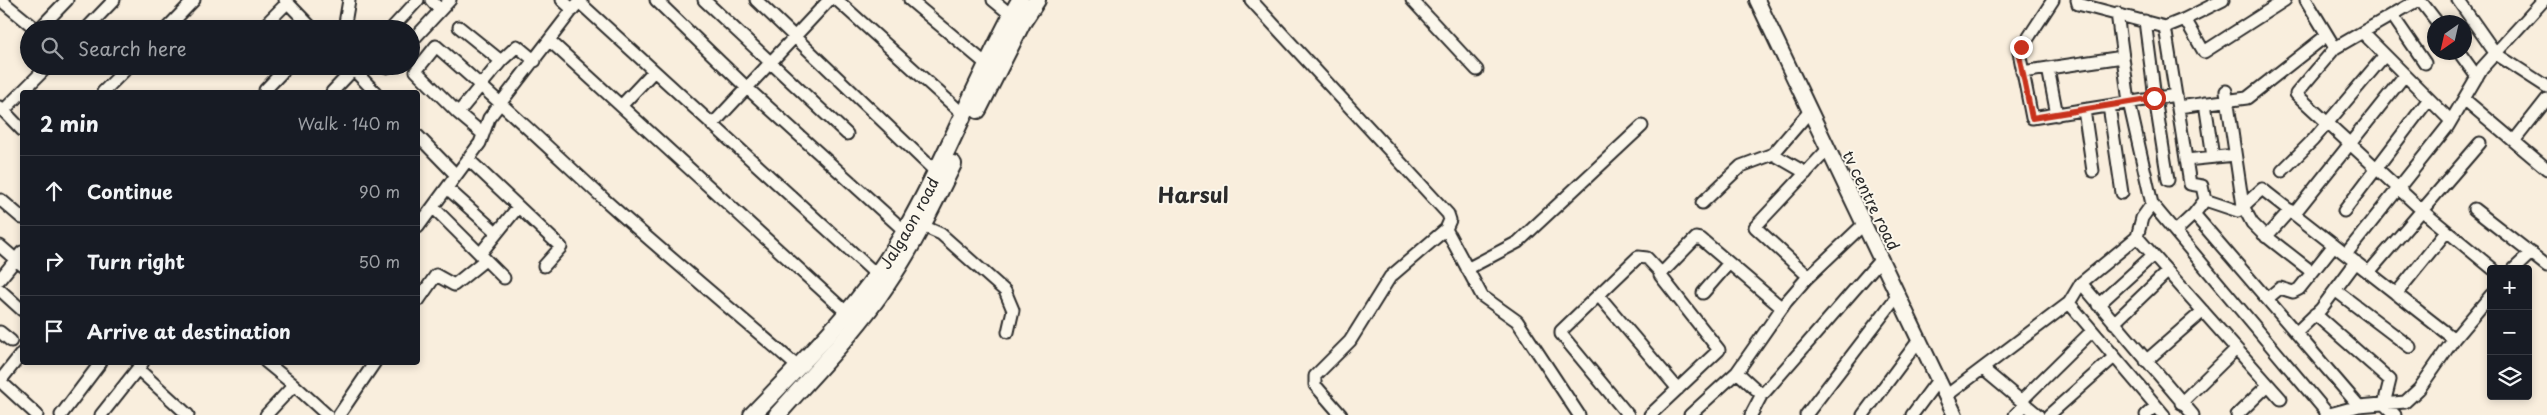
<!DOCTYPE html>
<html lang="en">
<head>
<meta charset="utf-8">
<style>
	body { margin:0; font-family:"Playpen Sans",sans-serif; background:#242831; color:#f1f3f6 }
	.controls { position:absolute; right:15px; bottom:15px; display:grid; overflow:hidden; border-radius:5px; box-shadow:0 2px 8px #0003 }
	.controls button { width:45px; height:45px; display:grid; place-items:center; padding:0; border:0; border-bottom:1px solid #363941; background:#171b24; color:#f1f3f6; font:25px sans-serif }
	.compass { position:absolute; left:2427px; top:15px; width:45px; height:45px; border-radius:50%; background:#171b24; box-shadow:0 2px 8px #0003; rotate:214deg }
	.stop { position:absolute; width:15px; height:15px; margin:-11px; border:4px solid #c8321e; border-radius:50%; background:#fff }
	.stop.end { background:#c8321e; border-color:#fff; box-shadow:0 1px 5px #0008 }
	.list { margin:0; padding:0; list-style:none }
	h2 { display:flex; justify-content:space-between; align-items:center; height:65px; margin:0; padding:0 20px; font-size:21px }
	h2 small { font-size:16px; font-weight:400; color:#9ea1a6 }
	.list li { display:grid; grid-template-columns:32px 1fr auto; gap:15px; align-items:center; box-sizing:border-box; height:70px; padding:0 20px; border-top:1px solid #363941 }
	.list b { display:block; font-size:19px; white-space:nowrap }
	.list em { font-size:16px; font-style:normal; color:#9ea1a6 }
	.icon { flex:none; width:28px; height:28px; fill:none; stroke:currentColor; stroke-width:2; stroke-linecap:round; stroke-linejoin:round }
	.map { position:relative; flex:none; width:2547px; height:415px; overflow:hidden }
	.search { position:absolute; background:#171b24; box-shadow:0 2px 8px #0003; left:20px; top:20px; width:400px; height:55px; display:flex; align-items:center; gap:12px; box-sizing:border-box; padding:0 18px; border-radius:28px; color:#9ea1a6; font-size:19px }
	.panel { position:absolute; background:#171b24; box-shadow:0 2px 8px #0003; left:20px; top:90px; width:400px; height:275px; border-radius:5px }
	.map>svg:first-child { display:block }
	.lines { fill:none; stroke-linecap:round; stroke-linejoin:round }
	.minor-casing { stroke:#2b2b2b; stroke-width:15 }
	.major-casing { stroke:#2b2b2b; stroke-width:18 }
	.highway-casing { stroke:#2b2b2b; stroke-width:20 }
	.minor { stroke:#fbf7ec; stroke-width:11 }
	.major { stroke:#fbf7ec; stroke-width:14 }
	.highway { stroke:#fbf7ec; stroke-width:16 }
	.route { stroke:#c8321e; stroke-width:6 }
	.labels { text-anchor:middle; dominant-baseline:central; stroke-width:4; stroke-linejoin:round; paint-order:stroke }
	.street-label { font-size:16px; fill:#2b2b2b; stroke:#fbf7ec }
	.district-label { font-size:21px; font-weight:bold; fill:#2b2b2b; stroke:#fbf7ec }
</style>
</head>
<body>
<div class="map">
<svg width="2547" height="415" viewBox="0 0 2547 415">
	<rect width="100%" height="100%" fill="#f9eedd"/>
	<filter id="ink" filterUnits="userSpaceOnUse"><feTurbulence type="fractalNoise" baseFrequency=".02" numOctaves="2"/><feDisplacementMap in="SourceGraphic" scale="10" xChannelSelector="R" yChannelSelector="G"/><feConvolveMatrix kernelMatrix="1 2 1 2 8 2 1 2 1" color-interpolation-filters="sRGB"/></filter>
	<g filter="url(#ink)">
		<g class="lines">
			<g class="minor-casing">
				<path id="minor" d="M 285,0 L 313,29
					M 431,0 L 440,10
					M 562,0 L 573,10
					M 656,0 L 747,88 L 909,235
					M 704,0 L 847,134
					M 756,0 L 936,172
					M 837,0 L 964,115
					M 910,0 L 991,68
					M 993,0 L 1016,19
					M 1251,0 L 1448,214 L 1450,220 L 1446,229 L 1390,277 L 1350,341 L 1315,376 L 1315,385 L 1341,415
					M 1412,0 L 1477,70
					M 2053,0 L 2019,52 L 2032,118 L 2176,95
					M 2077,0 L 2078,4 L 2165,27 L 2190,184 L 2202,186 L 2205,200 L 2194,214 L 2359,406 L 2326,415
					M 2306,0 L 2335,48 L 2296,94 L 2425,213 L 2493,269
					M 2420,0 L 2437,22
					M 2458,0 L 2496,54 L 2547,87
					M 3,2 L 36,29
					M 579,2 L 877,275
					M 2117,13 L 2129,102 L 2152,204 L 2328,414
					M 2392,15 L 2425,63
					M 2185,19 L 2223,0
					M 2145,21 L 2155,98 L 2168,180
					M 459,27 L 501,61 L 517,46 L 535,61
					M 2165,27 L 2185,19 L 2204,52 L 2285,0
					M 39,29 L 67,0
					M 86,29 L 114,0
					M 166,29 L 194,0
					M 261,29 L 287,3
					M 344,29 L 349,0
					M 391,29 L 418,0
					M 2363,33 L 2451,121
					M 550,41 L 846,312
					M 411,42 L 450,0
					M 2335,48 L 2418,0
					M 2459,52 L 2477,77
					M 501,61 L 458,113 L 416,71 L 436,46 C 494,96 549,148 605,200 C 668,257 734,311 798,367
					M 350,66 L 375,92
					M 387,67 L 389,66
					M 2048,68 L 2057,115
					M 2022,72 L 2123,57
					M 265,90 L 288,66
					M 2226,91 L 2243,206 L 2252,223 L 2262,233 L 2312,272
					M 103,92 L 129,66
					M 332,92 L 353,70
					M 2464,99 L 2547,169
					M 2205,103 L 2213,157
					M 621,106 L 654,71
					M 2109,106 L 2122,193
					M 0,107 L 22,130
					M 2178,107 L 2247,98 L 2327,35
					M 2084,110 L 2093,171
					M 3,111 L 48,66
					M 458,113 L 483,134
					M 712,125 L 829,0
					M 418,136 L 456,175
					M 2514,141 L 2547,99
					M 1773,154 L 1806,173
					M 468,159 L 561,247 L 544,266
					M 2186,160 L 2235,155
					M 2282,171 L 2313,140 L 2385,55
					M 447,188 L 497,233
					M 1,200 L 22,218
					M 2205,200 L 2238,211 L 2262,189 L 2454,339
					M 1702,203 L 1741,166 L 1773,154 L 1810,111
					M 433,207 L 504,278
					M 2474,209 L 2547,266
					M 2344,211 L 2429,99
					M 2294,214 L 2404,76
					M 923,226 L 941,234 L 1005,291 L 1013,310 L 1008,332
					M 418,227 L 480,143 L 489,118 L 580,0
					M 1446,229 L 1482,296 L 1517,321 L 1579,415
					M 2176,231 L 2194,214
					M 2137,237 L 2142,218 L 2152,204
					M 2266,237 L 2290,210
					M 0,246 L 22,265
					M 480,254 L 518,207
					M 2346,254 L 2448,126 L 2482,68 L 2544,0
					M 1467,269 L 1518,242 L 1642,126
					M 2514,269 L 2531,253
					M 2369,272 L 2480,143
					M 1808,276 L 1755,227 L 1828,149
					M 0,279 L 22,252
					M 2081,283 L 2193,415
					M 0,290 L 22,310
					M 2335,290 L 2410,347
					M 1703,293 L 1729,263
					M 2396,294 L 2447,231
					M 1599,296 L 1678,389
					M 2268,298 L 2280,288 L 2293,292 L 2299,289 L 2334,245
					M 418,301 L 436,275 L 454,285 L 485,260
					M 2069,303 L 2081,283 L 2137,237 L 2281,399
					M 2098,305 L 2152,256
					M 2315,314 L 2390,380 L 2384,404 L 2395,415
					M 2114,323 L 2167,272
					M 0,332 L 11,341
					M 2297,332 L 2321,309 L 2356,262
					M 22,353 L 0,381 L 37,415
					M 2146,361 L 2203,311
					M 266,362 L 294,385 L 327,415
					M 138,369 L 188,415
					M 1983,369 L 2038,415
					M 1737,372 L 1786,302 L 1806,279 L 1864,224
					M 1946,396 L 2069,303 L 2164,415
					M 2021,401 L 2092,331
					M 2181,403 L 2236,349
					M 2359,406 L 2405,402 L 2419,389 L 2454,339 L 2491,295
					M 61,415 L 101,362
					M 101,415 L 143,362
					M 266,415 L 294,385
					M 339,415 L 375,362
					M 1628,415 L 1561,334 L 1561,331 L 1638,257 L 1647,258 L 1661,273
					M 1650,415 L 1719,350 L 1660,275 L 1696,238 L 1701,239 L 1782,308
					M 1690,415 L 1737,372 L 1760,393 L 1764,393 L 1881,259
					M 1751,415 L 1762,394
					M 1806,415 L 1898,295
					M 1863,415 L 1919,340
					M 1912,415 L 1938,380
					M 2015,415 L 2025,405
					M 2049,415 L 2114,357
					M 2146,415 L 2156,406
					M 2237,415 L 2268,385"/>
			</g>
			<g class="major-casing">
				<path id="major" d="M 1757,0 L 1955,415"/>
			</g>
			<g class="highway-casing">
				<g id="highway">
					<path d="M 978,110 L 1022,23 L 1037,0"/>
					<path id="s1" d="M 752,415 C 807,358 866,300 905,231 C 948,157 978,75 1020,0"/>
					<path d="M 777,415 C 814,373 856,331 887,284 C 913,246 933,205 953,164"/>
				</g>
			</g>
			<use href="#minor" class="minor"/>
			<use href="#major" class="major"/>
			<use href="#highway" class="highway"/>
		</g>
	</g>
	<g class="lines" filter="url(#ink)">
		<path class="route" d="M 2021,47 L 2019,55 L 2032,118 L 2154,98"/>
	</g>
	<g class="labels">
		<g class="street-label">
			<text transform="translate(1872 200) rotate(64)">tv centre road</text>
			<text stroke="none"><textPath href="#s1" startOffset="249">Jalgaon road</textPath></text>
		</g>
		<g class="district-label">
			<text x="1193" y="194">Harsul</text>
		</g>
	</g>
</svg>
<div class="controls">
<button>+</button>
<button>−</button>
<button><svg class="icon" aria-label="layers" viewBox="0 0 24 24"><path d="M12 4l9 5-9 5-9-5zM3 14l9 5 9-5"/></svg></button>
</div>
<svg class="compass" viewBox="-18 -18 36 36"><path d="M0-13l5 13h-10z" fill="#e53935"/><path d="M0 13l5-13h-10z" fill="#9ea1a6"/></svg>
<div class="stop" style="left:2154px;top:98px"></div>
<div class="stop end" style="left:2021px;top:47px"></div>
<div class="search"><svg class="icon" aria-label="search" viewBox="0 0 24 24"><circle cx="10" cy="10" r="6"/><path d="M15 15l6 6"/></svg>Search here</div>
<section class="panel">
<h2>2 min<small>Walk · 140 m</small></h2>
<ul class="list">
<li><svg class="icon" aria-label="ahead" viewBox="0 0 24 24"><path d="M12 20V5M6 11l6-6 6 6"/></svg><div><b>Continue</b></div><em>90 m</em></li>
<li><svg class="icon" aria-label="right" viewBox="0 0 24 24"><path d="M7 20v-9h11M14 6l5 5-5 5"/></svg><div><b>Turn right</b></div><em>50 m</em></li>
<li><svg class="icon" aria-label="arrive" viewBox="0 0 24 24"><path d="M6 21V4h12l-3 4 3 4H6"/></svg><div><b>Arrive at destination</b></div></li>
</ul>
</section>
</div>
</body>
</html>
